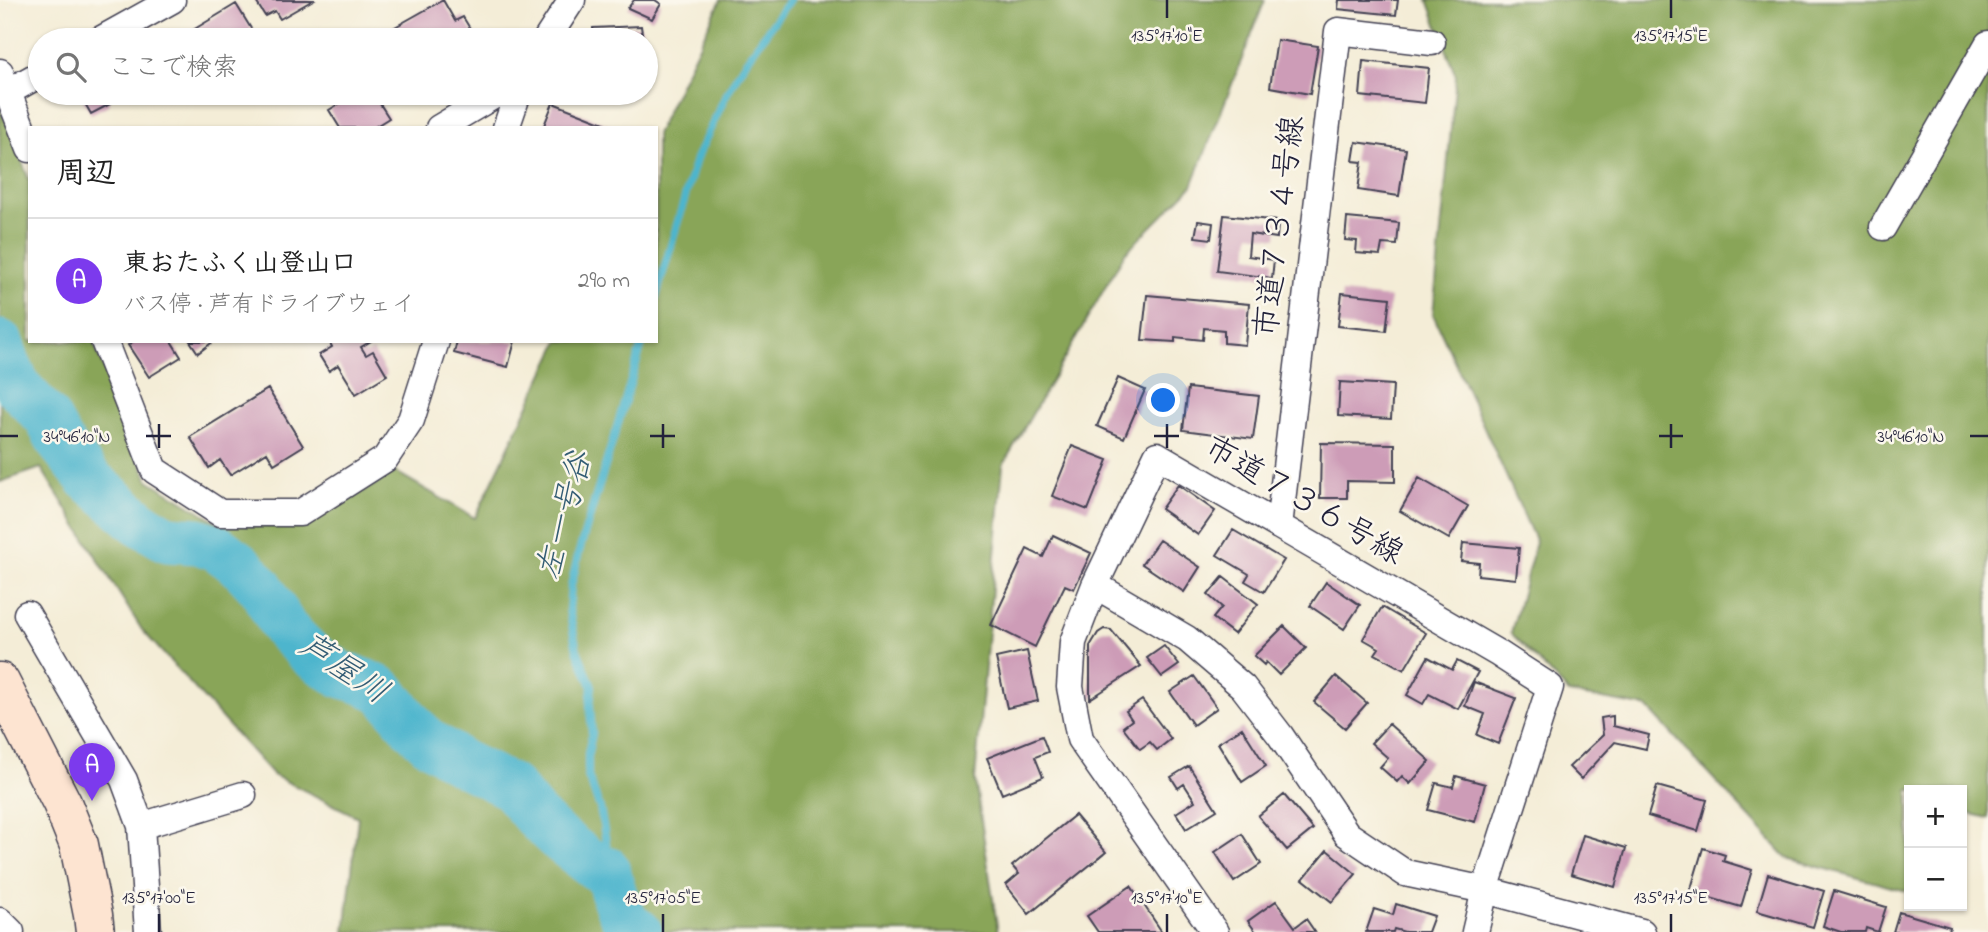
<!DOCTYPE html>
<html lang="ja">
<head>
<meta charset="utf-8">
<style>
	body { margin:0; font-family:"Indie Flower","Klee One",sans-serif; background:#f6f6f6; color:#222 }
	.controls { position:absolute; right:21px; bottom:21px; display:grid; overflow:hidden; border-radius:0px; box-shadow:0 2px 5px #0004 }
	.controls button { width:63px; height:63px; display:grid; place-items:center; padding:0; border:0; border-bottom:2px solid #e0e0e0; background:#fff; color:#222; font:35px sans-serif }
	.you { position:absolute; left:1164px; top:401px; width:24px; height:24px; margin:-18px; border:5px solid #fff; border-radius:50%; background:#1a73e8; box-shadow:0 0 0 10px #1a73e833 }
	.badge { display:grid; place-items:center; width:46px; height:46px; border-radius:50%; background:#7c3aed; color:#fff; font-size:23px; font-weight:700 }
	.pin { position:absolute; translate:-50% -58px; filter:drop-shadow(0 2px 4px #0008) }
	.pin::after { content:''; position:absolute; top:37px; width:24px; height:21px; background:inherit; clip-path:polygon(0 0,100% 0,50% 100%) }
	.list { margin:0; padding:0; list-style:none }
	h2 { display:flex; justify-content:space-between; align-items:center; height:91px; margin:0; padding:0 28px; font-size:30px }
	h2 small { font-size:23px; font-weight:400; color:#767676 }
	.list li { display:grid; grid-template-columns:46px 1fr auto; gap:21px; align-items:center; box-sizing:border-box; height:126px; padding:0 28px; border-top:2px solid #e0e0e0 }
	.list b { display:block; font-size:26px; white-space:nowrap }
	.list p { margin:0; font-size:23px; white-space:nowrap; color:#767676 }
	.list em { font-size:23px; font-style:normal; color:#767676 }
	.icon { flex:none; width:38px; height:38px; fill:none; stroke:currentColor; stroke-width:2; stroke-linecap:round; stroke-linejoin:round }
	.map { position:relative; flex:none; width:1988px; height:932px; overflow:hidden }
	.search { position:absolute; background:#fff; box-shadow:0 2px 5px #0004; left:28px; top:28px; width:630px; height:77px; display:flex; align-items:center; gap:18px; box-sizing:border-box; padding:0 24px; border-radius:38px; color:#767676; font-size:26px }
	.panel { position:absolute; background:#fff; box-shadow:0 2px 5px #0004; left:28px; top:126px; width:630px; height:217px; border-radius:0px }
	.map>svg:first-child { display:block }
	.forest { fill:#89a558; stroke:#56644a; stroke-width:2 }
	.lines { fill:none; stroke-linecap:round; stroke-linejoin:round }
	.stream { stroke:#4eb5cd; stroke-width:8 }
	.river { stroke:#4eb5cd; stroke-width:47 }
	.building { fill:#cd9cb7 }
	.street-casing { stroke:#424052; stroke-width:29 }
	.secondary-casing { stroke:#424052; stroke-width:41 }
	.street { stroke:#fff; stroke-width:26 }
	.secondary { stroke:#fde4d1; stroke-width:38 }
	.ticks { fill:none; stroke:#22223b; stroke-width:2.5 }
	.labels { text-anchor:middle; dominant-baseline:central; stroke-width:5; stroke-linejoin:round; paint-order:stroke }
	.street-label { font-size:32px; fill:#22223b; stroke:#fbf7ec }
	.water-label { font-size:33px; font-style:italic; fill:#345d75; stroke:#fbf7ec }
	.ticks-label { font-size:18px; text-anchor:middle; fill:#22223b; stroke:#fbf7ec; stroke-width:5; stroke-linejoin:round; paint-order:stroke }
</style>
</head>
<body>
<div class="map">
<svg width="1988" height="932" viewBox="0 0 1988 932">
	<rect width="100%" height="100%" fill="#fbf7ec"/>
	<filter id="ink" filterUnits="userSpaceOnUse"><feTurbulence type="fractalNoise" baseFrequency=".0143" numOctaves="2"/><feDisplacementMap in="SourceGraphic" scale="14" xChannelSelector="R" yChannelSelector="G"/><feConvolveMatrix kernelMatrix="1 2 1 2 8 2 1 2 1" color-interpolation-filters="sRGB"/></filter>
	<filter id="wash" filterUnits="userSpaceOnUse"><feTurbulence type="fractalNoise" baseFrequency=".00686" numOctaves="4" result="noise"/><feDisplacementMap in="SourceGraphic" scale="28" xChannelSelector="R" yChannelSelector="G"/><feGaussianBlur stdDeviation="1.57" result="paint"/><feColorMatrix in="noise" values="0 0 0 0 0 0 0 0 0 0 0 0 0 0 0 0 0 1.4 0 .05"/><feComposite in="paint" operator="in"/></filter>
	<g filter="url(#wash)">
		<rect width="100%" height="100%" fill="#f4edd7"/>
		<path class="forest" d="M 721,0 L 1265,0 L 1192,186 L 1125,253 L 1003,465 L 975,780 L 998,932 L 345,932 L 358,817 L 273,775 L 142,630 L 41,468 L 0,482 L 0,107 L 30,182 L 30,341 L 93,341 L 148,480 L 221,524 L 302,527 L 396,472 L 475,518 L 559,341 L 656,341 L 656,134 Z
			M 1428,0 L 1988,0 L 1988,818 L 1967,813 L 1962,831 L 1962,790 L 1909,790 L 1909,892 L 1787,858 L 1647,707 L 1569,693 L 1511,633 L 1536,542 L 1433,314 L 1456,76 Z"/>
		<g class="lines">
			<path class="stream" d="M 656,297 L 696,159 L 726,95 L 742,67 L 789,0
				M 607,870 L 609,859 L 600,808 L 588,776 L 588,753 L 592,734 L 590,706 L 592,686 L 577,650 L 569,610 L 571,586 L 579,552 L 643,341"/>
			<path class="river" d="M 0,343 L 7,364 L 18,387 L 47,418 L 62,445 L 89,479 L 139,522 L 167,539 L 198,541 L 217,548 L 240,565 L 261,588 L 285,629 L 311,655 L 340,674 L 362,681 L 382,690 L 414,728 L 429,742 L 462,763 L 511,787 L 535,816 L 557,837 L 596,867 L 607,870 C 612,888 620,924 639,932"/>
		</g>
		<g id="blocks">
			<path class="building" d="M 255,0 L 313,0 L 280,19 L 275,11 L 265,16 Z
				M 443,0 L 455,21 L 463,17 L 477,40 L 449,40 L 446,36 L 439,40 L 382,40 L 379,36 Z
				M 634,0 L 655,0 L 661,4 L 652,19 L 628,8 Z
				M 1339,0 L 1398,0 L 1396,15 L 1338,9 Z
				M 236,4 L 258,40 L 192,40 L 188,33 Z
				M 641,26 L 643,40 L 593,40 L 593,28 Z
				M 168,31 L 173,40 L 151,40 Z
				M 1277,40 L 1318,46 L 1310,94 L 1270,87 Z
				M 1363,61 L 1429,68 L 1425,103 L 1360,96 Z
				M 79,93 L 104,93 L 110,104 L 91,114 Z
				M 357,93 L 373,93 L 389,118 L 373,128 L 340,128 L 329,110 Z
				M 553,103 L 617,128 L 543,128 Z
				M 1356,142 L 1406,149 L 1399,196 L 1358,190 L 1362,162 L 1353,161 Z
				M 1224,215 L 1278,221 L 1277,238 L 1250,234 L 1248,256 L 1274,260 L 1272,278 L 1217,271 Z
				M 1347,218 L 1399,223 L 1397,245 L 1382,244 L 1380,255 L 1356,253 L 1357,241 L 1345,240 Z
				M 1198,221 L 1213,223 L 1211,239 L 1195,237 Z
				M 1342,293 L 1390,298 L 1386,331 L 1338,326 Z
				M 1147,295 L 1249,304 L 1245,345 L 1224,343 L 1224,330 L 1204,328 L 1203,340 L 1175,337 L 1175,342 L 1142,340 Z
				M 134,341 L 171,341 L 181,357 L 149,377 L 128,345 Z
				M 190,341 L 214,341 L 198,353 Z
				M 329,341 L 371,341 L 361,347 L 366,355 L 373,351 L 387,375 L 356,394 L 338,365 L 329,371 L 319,355 L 332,347 Z
				M 457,341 L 515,341 L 508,367 L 454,353 Z
				M 1118,378 L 1145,390 L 1124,438 L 1097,426 Z
				M 1340,382 L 1393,385 L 1391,419 L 1338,416 Z
				M 1188,388 L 1259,396 L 1253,439 L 1183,430 Z
				M 268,389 L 303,446 L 274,464 L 267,452 L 230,475 L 220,460 L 209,468 L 190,437 Z
				M 1321,443 L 1395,444 L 1395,482 L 1347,481 L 1347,498 L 1320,498 Z
				M 1072,446 L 1108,460 L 1088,510 L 1052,496 Z
				M 1419,478 L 1468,506 L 1449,539 L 1400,511 Z
				M 1178,485 L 1215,511 L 1198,535 L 1161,509 Z
				M 1233,530 L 1284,560 L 1264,592 L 1245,581 L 1249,574 L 1217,555 Z
				M 1053,535 L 1091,553 L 1074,589 L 1065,585 L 1035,647 L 991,625 L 1027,549 L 1043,557 Z
				M 1159,540 L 1200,567 L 1184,592 L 1142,564 Z
				M 1463,543 L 1519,548 L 1516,579 L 1478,575 L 1479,563 L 1461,561 Z
				M 1223,577 L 1258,604 L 1234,634 L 1213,618 L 1222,607 L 1208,595 Z
				M 1326,582 L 1360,605 L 1344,629 L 1310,606 Z
				M 1382,607 L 1426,633 L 1404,670 L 1375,654 L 1379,648 L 1363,639 Z
				M 1284,626 L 1306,648 L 1279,675 L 1266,662 L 1264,665 L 1254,656 Z
				M 1104,629 L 1111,630 L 1141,666 L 1090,699 L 1090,646 L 1098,633 Z
				M 1164,646 L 1179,665 L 1162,677 L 1147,658 Z
				M 1027,651 L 1038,701 L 1007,708 L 996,658 Z
				M 1428,657 L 1452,670 L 1457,661 L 1478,672 L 1458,709 L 1429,694 L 1423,704 L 1407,695 Z
				M 1194,676 L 1217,708 L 1193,725 L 1170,692 Z
				M 1336,676 L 1367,703 L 1345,728 L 1314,702 Z
				M 1474,682 L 1516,698 L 1498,744 L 1477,735 L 1485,714 L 1465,706 Z
				M 1142,700 L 1171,739 L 1157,750 L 1150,742 L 1140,749 L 1123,727 L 1132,720 L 1126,711 Z
				M 1613,716 L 1613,726 L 1649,735 L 1646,749 L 1615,742 L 1581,779 L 1569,767 L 1603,735 L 1601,718 Z
				M 1389,724 L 1430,761 L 1410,784 L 1402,776 L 1397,782 L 1380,767 L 1388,758 L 1371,743 Z
				M 1242,728 L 1266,766 L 1242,782 L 1218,743 Z
				M 1042,736 L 1048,752 L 1035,757 L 1043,777 L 1002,794 L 987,758 Z
				M 1189,766 L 1217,810 L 1186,829 L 1176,813 L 1195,801 L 1184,784 L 1178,788 L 1171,777 Z
				M 1456,776 L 1485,784 L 1475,822 L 1428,810 L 1436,783 L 1453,787 Z
				M 1657,786 L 1707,800 L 1698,831 L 1648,816 Z
				M 1284,795 L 1313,829 L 1287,850 L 1258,816 Z
				M 1075,815 L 1106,852 L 1029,914 L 1006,885 L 1019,874 L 1012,866 Z
				M 1242,834 L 1261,864 L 1234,882 L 1215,852 Z
				M 1583,835 L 1626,848 L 1615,887 L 1571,874 Z
				M 1703,848 L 1725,855 L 1723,861 L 1752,870 L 1741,907 L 1690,892 Z
				M 1327,850 L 1356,874 L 1332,902 L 1303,879 Z
				M 1768,874 L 1824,891 L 1813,927 L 1757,911 Z
				M 1131,886 L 1162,932 L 1098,932 L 1087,916 Z
				M 1834,891 L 1886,907 L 1878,932 L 1866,928 L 1865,932 L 1841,932 L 1823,926 Z
				M 1276,901 L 1295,927 L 1306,919 L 1315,932 L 1256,932 L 1248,921 Z
				M 1396,904 L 1434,916 L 1428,932 L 1405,932 L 1394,929 L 1393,932 L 1366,932 L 1374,909 L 1393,915 Z
				M 1899,912 L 1950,927 L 1949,932 L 1893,932 Z"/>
		</g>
	</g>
	<g filter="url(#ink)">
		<use href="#blocks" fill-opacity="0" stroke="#424052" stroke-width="2"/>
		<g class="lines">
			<g class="street-casing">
				<path id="street" d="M 100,40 L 172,0
					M 546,40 L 572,0
					M 0,72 L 30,149
					M 8,92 L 40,74
					M 439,128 L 498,93
					M 506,128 L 518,93
					M 1883,227 L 1988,44
					M 104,341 L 154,470 L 220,513 L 300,513 L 385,459 L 411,420 L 436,341
					M 1279,526 L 1338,31 L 1432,42
					M 1095,585 L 1187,639 L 1243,687 L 1280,735 L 1347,834 L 1405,873 L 1485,890 L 1642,932
					M 27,614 L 124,780 L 141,826 L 148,932
					M 141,826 L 243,795
					M 0,921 L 11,932
					M 1215,932 L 1080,739 L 1070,687 L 1073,642 L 1095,585 L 1157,455 L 1499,654 L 1550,687 L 1485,890 L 1475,932"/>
			</g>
			<g class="secondary-casing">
				<path id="secondary" d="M 0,682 L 62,803 L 79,845 L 93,915 L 95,932"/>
			</g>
			<use href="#street" class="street"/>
			<use href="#secondary" class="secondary"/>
		</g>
	</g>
	<path class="ticks" d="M 1167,0 L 1167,18M 1671,0 L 1671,18M 159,424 L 159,448M 663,424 L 663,448M 1167,424 L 1167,448M 1671,424 L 1671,448M 0,436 L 18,436M 146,436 L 171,436M 650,436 L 675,436M 1154,436 L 1179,436M 1659,436 L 1683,436M 1970,436 L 1988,436M 159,914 L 159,932M 663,914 L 663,932M 1167,914 L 1167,932M 1671,914 L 1671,932"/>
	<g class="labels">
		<g class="street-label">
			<text transform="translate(1281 227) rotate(-83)">市道７３４号線</text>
			<text transform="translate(1303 502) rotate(30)">市道７３６号線</text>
		</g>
		<g class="water-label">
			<text transform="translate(566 516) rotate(-75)">左一号谷</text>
			<text transform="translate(343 670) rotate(34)">芦屋川</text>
		</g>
	</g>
	<g class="ticks-label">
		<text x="1167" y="41">135°17'10"E</text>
		<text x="1671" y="41">135°17'15"E</text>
		<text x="77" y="442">34°46'10"N</text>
		<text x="1911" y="442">34°46'10"N</text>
		<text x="159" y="903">135°17'00"E</text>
		<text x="663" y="903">135°17'05"E</text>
		<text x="1167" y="903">135°17'10"E</text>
		<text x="1671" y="903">135°17'15"E</text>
	</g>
</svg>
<div class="controls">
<button>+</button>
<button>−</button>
</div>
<div class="you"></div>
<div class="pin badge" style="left:92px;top:801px">A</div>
<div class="search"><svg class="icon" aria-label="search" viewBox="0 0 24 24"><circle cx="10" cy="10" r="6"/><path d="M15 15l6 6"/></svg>ここで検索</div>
<section class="panel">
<h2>周辺<small></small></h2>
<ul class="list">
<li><span class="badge">A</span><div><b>東おたふく山登山口</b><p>バス停 · 芦有ドライブウェイ</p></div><em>290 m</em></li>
</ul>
</section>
</div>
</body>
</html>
